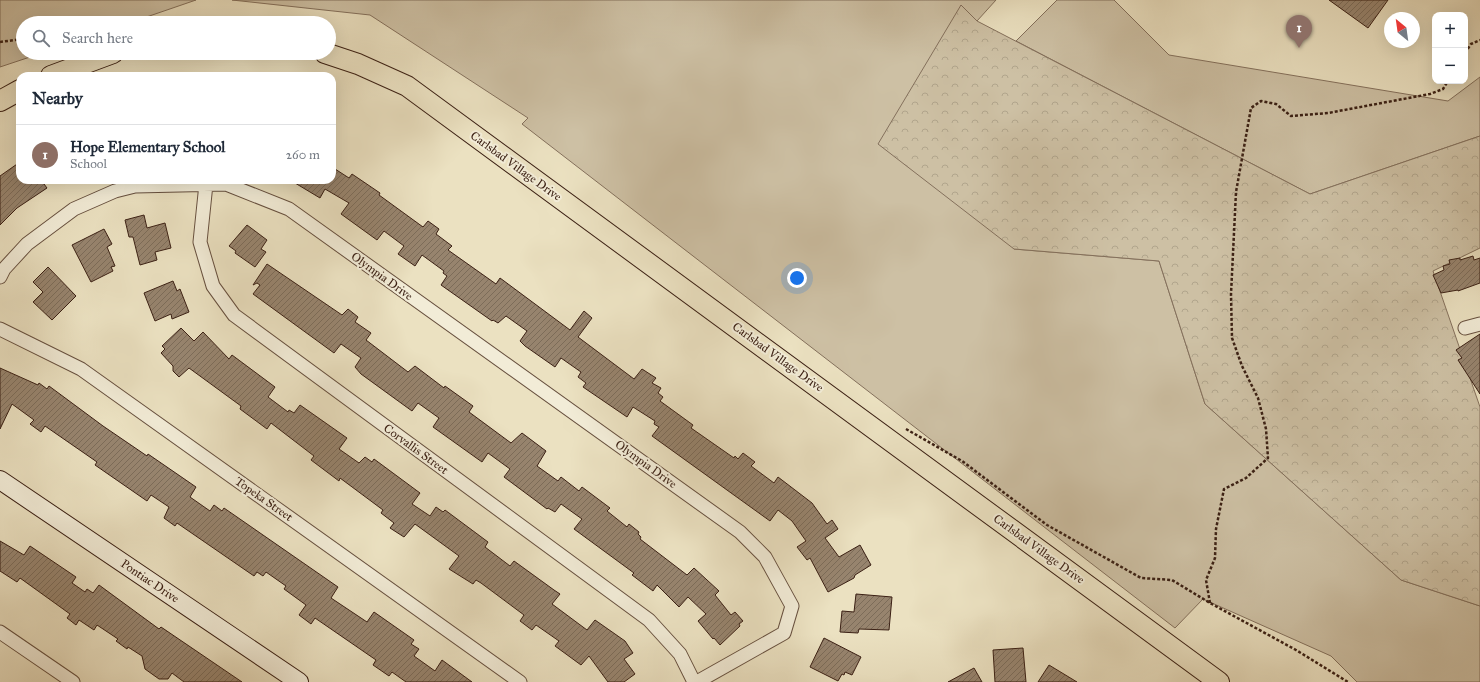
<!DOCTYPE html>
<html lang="en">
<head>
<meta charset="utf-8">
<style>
	body { margin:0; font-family:"IM FELL Great Primer",serif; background:#f2f2f3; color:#1f2937 }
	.controls { position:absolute; right:12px; top:12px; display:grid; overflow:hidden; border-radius:8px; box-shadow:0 4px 16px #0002 }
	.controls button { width:36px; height:36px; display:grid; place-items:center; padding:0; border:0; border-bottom:1px solid #e0e1e3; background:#fff; color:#1f2937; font:20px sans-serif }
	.compass { position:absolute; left:1384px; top:12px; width:36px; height:36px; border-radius:50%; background:#fff; box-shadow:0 4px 16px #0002; rotate:331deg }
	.you { position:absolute; left:797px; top:278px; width:14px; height:14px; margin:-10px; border:3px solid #fff; border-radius:50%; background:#1a73e8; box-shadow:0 0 0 6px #1a73e833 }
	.badge { display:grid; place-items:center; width:26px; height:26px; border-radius:50%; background:#8f2418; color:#fff; font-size:13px; font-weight:700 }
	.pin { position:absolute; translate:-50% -33px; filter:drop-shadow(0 1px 2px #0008) }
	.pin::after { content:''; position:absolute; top:21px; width:14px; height:12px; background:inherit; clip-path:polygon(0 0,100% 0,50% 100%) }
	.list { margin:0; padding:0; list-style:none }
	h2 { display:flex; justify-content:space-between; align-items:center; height:52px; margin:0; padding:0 16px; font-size:17px }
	h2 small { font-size:13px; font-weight:400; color:#747a83 }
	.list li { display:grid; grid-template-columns:26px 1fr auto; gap:12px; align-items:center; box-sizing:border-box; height:60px; padding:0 16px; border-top:1px solid #e0e1e3 }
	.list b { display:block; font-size:15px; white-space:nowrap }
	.list p { margin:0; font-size:13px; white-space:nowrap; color:#747a83 }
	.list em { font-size:13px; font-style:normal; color:#747a83 }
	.icon { flex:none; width:22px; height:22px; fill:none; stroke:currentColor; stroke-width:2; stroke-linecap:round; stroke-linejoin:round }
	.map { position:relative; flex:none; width:1480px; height:682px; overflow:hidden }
	.search { position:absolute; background:#fff; box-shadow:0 4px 16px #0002; left:16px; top:16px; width:320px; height:44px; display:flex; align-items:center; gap:10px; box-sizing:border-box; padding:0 14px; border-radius:22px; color:#747a83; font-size:15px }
	.panel { position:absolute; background:#fff; box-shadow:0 4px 16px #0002; left:16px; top:72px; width:320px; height:112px; border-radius:12px }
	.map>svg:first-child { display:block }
	.green { fill:#cdc0a4; stroke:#84705c }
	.forest { fill:url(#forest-crowns); stroke:#84705c }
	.building { fill:url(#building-hatch); stroke:#3b2014 }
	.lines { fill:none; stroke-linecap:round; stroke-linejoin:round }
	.minor-casing { stroke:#67503f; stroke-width:15 }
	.secondary-casing { stroke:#3b2014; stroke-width:20 }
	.primary-casing { stroke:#3b2014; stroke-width:22 }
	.path { stroke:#3b2014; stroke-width:2.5; stroke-dasharray:3 2; stroke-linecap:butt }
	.minor { stroke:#f2ecd7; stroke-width:13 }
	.secondary { stroke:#f2ecd7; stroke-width:18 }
	.primary { stroke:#ebe1c1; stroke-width:20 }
	.labels { text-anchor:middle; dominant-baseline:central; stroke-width:4; stroke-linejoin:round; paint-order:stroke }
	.street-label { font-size:12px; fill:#3b2014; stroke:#f2ecd7 }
</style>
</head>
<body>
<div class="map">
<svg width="1480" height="682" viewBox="0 0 1480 682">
	<defs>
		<pattern id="forest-crowns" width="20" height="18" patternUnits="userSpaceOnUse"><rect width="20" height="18" fill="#cdc0a4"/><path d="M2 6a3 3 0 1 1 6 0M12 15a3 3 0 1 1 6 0" fill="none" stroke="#b1a58c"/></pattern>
		<pattern id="building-hatch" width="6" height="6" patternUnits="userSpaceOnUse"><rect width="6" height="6" fill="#97846e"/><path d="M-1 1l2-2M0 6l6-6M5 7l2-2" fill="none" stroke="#7c6c59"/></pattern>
	</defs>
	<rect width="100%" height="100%" fill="#ebe1c1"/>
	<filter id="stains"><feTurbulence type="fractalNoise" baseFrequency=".005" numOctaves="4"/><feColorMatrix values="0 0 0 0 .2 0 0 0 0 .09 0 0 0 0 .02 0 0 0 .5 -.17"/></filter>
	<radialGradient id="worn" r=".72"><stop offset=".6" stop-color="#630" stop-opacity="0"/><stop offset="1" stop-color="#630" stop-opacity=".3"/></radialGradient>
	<path class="green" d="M 0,0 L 196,0 L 129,23 L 23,23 L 23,53 L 42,53 L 0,67 Z
		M 232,0 L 996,0 L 977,21 L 961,5 L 1014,249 L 1159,261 L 1205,404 L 1401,580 L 1480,606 L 1480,682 L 1357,682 L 1331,656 L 1203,599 L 1175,628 L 522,124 L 528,118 L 370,15 Z
		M 1057,0 L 1114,0 L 1169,55 L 1448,101 L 1480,77 L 1480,136 L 1310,194 L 1016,41 Z"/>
	<path class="forest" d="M 961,5 L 977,21 L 1310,194 L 1480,136 L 1480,248 L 1433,271 L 1480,407 L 1480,606 L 1401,580 L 1205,404 L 1159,261 L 1014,249 L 878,144 Z"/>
	<path class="building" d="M 1329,0 L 1388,0 L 1368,28 Z
		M 20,162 L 20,180 L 41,180 L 47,188 L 17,208 L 0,225 L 0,176 Z
		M 332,167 L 349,178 L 352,174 L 380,193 L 379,195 L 423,227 L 428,221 L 439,229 L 436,234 L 452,246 L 448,250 L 496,284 L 500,278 L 570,330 L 584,311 L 592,318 L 578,337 L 634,379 L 642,369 L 656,378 L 652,383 L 661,388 L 658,393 L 663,397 L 660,401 L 693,425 L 691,428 L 734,458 L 735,456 L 738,459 L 743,453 L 755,462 L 751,466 L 774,483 L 778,477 L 812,503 L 827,524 L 832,520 L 838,529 L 825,538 L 839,557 L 860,545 L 871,565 L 855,575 L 854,578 L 828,592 L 810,558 L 807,560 L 797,547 L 806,541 L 792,521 L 778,510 L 770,521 L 652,436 L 659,427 L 654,424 L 655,421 L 633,407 L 627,417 L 583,387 L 586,383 L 578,377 L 581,372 L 561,358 L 555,367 L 525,346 L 520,341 L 527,331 L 506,316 L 498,323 L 493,320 L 492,321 L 441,285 L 447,276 L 443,273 L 444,271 L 422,255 L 415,266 L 398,254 L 404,246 L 384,231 L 377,240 L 341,214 L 349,203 L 325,189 L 320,198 L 290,180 L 332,180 Z
		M 144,215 L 147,228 L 165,223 L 171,248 L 155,252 L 157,260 L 140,265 L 133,237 L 129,237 L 125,220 Z
		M 247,225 L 267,240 L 261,249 L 266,252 L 255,267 L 235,253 L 236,251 L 229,246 Z
		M 104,229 L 112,244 L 107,247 L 115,266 L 111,267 L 113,271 L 91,282 L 72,245 Z
		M 1473,256 L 1474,260 L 1480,258 L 1480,283 L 1458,291 L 1458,290 L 1441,293 L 1433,275 L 1444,270 L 1443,266 L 1450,264 L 1449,260 L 1460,258 L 1460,260 Z
		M 267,264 L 342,315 L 348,309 L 358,317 L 355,322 L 371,333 L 366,340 L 408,372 L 415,366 L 444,388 L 445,386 L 473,406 L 469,412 L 511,443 L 522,433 L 546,451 L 537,466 L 558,481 L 561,477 L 579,491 L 582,487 L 610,508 L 607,511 L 627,527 L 629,524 L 639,532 L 638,534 L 641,537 L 640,539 L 687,575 L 694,568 L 719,591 L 715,595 L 731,615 L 735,612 L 743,621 L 739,624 L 740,626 L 720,645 L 714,638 L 713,639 L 698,621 L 706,614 L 688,597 L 679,607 L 657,585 L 653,591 L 632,575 L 634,573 L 574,529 L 582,519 L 561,504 L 555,512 L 548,508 L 547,509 L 504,477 L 510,469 L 488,453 L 482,462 L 433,427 L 439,418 L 418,403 L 412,411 L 361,374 L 355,367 L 361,358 L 341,344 L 334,353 L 253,294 L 260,285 L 257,283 L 253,285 Z
		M 48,267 L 76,296 L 52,320 L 33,302 L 43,292 L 33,282 Z
		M 173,281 L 177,291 L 180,289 L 189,312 L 172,319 L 171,314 L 155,321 L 144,293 Z
		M 181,328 L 194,341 L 203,332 L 229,359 L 232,355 L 275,387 L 268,397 L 288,412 L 289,410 L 294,413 L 300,405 L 347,438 L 339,449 L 359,463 L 365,457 L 372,462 L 374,459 L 420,493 L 412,504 L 430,516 L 436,507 L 443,512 L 445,510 L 488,542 L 485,547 L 510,566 L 514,561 L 554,590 L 560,594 L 552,604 L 587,630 L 595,620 L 625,641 L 633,653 L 624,659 L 635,674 L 624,682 L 608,682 L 589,656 L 581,665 L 555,646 L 559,641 L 536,625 L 532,630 L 520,621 L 524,615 L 481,583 L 476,580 L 473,584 L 449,569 L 459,556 L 415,524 L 404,537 L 390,528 L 394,523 L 381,513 L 383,510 L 340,478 L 339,481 L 311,460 L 314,456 L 271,423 L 267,429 L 240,409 L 241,406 L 189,368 L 179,377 L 173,371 L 173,366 L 161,353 L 165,349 L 162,346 Z
		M 1480,334 L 1480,394 L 1458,360 L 1462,358 L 1456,350 Z
		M 0,368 L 38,385 L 39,383 L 47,389 L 49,386 L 103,426 L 147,456 L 148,454 L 196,487 L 190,497 L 210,511 L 214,505 L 222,511 L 224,508 L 338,587 L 331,598 L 367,622 L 374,612 L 414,640 L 411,644 L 419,649 L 414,656 L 435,671 L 442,660 L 472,682 L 406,682 L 392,672 L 389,676 L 373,665 L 376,660 L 331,629 L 315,618 L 311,624 L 299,615 L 306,605 L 284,589 L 286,586 L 266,572 L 263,576 L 257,572 L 254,576 L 177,523 L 175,526 L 164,518 L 169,507 L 151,495 L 147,501 L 95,465 L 97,462 L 45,426 L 41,432 L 30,424 L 34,420 L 12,404 L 0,429 Z
		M 0,541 L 24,555 L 30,546 L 76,577 L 72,583 L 85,592 L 87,589 L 93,593 L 99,585 L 159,629 L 161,627 L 242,682 L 184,682 L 172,673 L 168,679 L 159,679 L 145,669 L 142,656 L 128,647 L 127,649 L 116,641 L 118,639 L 97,625 L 94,630 L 79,620 L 76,625 L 67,618 L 70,614 L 20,578 L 17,582 L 0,571 Z
		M 856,594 L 892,597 L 889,630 L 859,629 L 858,633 L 840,632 L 842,611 L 854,612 Z
		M 824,638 L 861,657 L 852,675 L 845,672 L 844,675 L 842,674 L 838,681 L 810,667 Z
		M 1023,648 L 1026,682 L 995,682 L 993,650 Z
		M 1049,665 L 1077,682 L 1038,682 Z
		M 974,668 L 982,682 L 948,682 Z"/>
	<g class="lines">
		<g class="minor-casing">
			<path id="minor" d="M 206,184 L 200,242 L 213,286 L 234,315 L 649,620 L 680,654 L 694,682
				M 0,277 L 4,269 L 27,244 L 74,209 L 115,191 L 135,186 L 226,184 L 289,209 L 740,532 L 765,557 L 792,606 L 784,633 L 697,682
				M 1465,328 L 1480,324
				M 0,329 L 81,369 L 520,682
				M 0,632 L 73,682"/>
		</g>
		<g class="secondary-casing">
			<path id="secondary" d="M 0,480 L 299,682"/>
		</g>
		<g class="primary-casing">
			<path id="primary" d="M 325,53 L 358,64 L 407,86 L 1219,682
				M 51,76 L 113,53
				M 0,101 L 20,90"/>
		</g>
		<path class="path" d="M 145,23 L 220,23
			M 0,42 L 23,39
			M 1465,53 L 1471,44 L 1480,40
			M 906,429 L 962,461 L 1047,525 L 1141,578 L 1172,580 L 1210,603 L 1296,650 L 1348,682
			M 1210,603 L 1206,580 L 1215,558 L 1216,529 L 1224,489 L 1246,478 L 1268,458 L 1266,429 L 1258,398 L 1242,366 L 1232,338 L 1231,294 L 1236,192 L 1251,108 L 1261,101 L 1276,104 L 1291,116 L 1328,113 L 1430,94 L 1443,89 L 1448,81"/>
		<use href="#minor" class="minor"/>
		<use href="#secondary" class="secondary"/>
		<use href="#primary" class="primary"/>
	</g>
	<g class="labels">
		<g class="street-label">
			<text transform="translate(516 166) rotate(36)">Carlsbad Village Drive</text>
			<text transform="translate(382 276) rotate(36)">Olympia Drive</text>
			<text transform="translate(778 357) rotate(36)">Carlsbad Village Drive</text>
			<text transform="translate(416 449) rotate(36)">Corvallis Street</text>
			<text transform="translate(646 464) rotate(36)">Olympia Drive</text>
			<text transform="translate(264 499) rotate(35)">Topeka Street</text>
			<text transform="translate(1039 549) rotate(36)">Carlsbad Village Drive</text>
			<text transform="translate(150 581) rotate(34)">Pontiac Drive</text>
		</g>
	</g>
	<rect width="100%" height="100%" filter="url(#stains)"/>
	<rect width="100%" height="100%" fill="url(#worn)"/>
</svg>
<div class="controls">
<button>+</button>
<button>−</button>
</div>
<svg class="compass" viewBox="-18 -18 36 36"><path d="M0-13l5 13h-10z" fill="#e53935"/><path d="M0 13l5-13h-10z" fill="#747a83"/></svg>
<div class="you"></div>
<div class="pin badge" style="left:1299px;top:48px;background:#8d6e63">1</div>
<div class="search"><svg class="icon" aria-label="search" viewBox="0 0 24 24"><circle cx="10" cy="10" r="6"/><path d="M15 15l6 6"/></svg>Search here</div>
<section class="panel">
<h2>Nearby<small></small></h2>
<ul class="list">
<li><span class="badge" style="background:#8d6e63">1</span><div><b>Hope Elementary School</b><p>School</p></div><em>260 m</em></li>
</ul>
</section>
</div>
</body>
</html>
